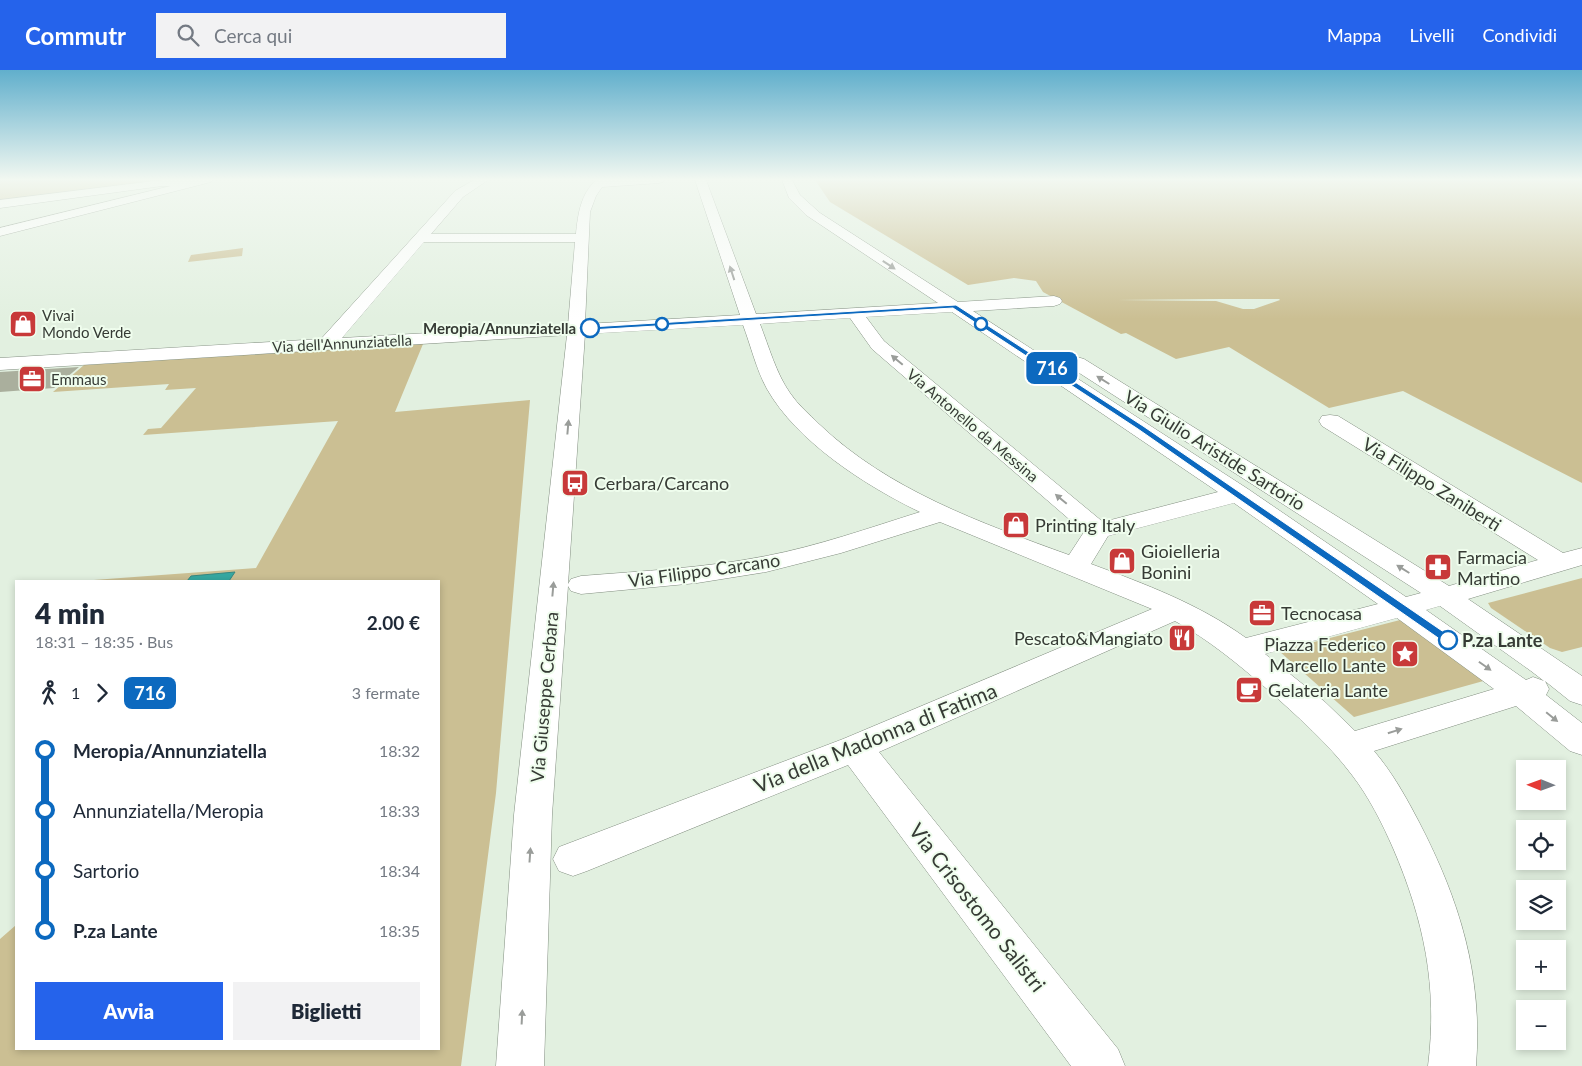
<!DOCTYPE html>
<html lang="it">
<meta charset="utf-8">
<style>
:root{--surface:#fff;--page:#f2f2f3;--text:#1f2937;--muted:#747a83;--accent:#2563eb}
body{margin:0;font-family:Lato,sans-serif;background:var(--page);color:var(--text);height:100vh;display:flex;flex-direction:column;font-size:19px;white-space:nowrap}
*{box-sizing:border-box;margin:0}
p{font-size:16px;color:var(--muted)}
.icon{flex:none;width:28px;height:28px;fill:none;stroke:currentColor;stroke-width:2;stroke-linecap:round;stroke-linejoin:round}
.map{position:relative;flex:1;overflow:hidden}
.details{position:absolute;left:15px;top:510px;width:425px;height:470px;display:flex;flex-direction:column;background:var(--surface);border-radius:0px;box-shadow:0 2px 8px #0003}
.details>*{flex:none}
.badge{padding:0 10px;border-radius:8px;font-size:18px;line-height:32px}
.needle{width:32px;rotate:271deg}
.tools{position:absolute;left:1516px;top:690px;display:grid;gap:10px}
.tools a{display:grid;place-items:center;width:50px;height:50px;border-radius:0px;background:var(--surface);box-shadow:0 2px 8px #0003;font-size:25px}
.map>.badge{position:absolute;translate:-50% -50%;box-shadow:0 0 0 2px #fff}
.legs{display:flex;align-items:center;gap:8px;height:55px;padding:0 20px;font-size:16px}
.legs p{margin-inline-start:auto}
.headline{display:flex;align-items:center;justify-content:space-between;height:85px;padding:0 20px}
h1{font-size:28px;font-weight:800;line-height:38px}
.action{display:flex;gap:10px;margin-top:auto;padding:10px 20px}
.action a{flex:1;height:58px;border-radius:0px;background:var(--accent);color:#fff;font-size:20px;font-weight:800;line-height:58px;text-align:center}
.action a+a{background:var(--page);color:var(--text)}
ul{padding:0 20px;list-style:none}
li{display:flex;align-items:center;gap:18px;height:60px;font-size:19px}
li i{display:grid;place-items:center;width:8px;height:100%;margin:0 6px;background:currentColor}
li i::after{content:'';width:12px;height:12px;margin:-6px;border:4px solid;border-radius:50%;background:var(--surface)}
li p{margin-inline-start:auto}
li:first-child i{background:linear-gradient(#0000 50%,currentColor 0)}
li:last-child i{background:linear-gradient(currentColor 50%,#0000 0)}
header{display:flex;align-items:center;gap:30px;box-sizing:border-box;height:70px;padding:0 25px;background:var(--accent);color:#fff}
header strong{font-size:24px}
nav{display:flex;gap:28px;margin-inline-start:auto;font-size:18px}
.search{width:350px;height:45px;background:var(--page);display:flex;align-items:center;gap:12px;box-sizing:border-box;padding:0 18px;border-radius:0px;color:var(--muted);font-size:19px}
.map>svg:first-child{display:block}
.green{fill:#cbbf93;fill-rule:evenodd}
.water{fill:#36a8a1;stroke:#368781}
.building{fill:#aaaf9d}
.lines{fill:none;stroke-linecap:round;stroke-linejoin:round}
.minor-casing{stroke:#828e80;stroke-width:1}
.major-casing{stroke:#828e80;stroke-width:1}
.minor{fill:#fff;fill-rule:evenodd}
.major{fill:#fff;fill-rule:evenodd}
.oneway{fill:#9a9d9a}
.line-1{fill:#0c69bf;stroke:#fff}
.stop-1-dot{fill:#fff;stroke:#0c69bf;stroke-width:2.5}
.labels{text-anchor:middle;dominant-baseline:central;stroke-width:4;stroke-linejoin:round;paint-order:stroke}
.far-poi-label{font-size:15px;fill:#363b35;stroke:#effded;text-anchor:start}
.far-stop-label{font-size:15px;font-weight:bold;fill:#363b35;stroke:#effded;text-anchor:end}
.far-street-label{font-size:15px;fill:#363b35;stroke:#effded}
.street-label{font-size:18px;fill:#363b35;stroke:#effded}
.poi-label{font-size:18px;fill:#363b35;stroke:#effded;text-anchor:start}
.stop-label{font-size:18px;font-weight:bold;fill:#363b35;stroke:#effded;text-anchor:start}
.near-street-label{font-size:21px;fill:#363b35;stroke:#effded}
</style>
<header>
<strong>Commutr</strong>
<div class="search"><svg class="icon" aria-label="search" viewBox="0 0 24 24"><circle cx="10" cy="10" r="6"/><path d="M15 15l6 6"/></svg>Cerca qui</div>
<nav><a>Mappa</a><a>Livelli</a><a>Condividi</a></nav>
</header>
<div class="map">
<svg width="1582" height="996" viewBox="0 0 1582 996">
<rect width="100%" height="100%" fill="#e2f0e0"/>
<!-- green -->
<g class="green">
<path d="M 0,110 L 174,110 L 0,132 Z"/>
<path d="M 815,110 L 1582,110 L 1582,413 L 1403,321 L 1329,338 L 1229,277 L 1176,289 L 1126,263 L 1121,264 L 1043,222 L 1036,211 L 1014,208 L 968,215 L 830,132 ZM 1219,229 L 1279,229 L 1280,230 L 1254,239 L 1243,239 L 1216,231 L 1118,230 Z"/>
<path d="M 243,178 L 242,186 L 188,192 L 191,185 Z"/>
<path d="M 423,274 L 395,342 L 530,330 L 496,723 L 461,996 L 0,996 L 0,869 L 16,855 L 16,979 L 439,979 L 439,511 L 80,511 L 256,498 L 338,351 L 143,365 L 148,359 L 161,358 L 196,318 L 165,320 L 169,314 L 53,322 L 84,295 Z"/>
<path d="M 1582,508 L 1582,577 L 1562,582 L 1550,578 L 1491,538 L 1488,533 Z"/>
<path d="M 1404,549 L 1487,610 L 1354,647 L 1279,581 Z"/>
</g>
<!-- water -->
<path class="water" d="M 235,502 L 229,511 L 187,511 L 191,506 Z"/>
<!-- building -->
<path class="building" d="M 79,297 L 54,318 L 0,322 L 0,302 Z"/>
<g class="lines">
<!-- minor casing -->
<g class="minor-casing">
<g id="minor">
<path d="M 162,110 L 193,110 L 199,113 L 193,116 L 162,116 L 0,138 L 0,130 Z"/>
<path d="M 474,110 L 488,110 L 463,127 L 431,164 L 576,164 C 578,143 581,124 596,110 L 664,110 L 663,112 L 659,113 L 602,117 L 596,126 L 590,142 L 585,254 L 740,245 L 695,110 L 706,110 L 756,244 L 938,233 L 806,145 L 789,128 L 782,110 L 792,110 L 800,125 L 820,143 L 958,232 L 1054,226 L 1060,228 L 1062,231 L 1060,234 L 1054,236 L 973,241 L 1248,419 L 1406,527 L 1421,523 L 1070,297 L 1067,293 L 1070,289 L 1077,287 L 1084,289 L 1449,516 L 1538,490 L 1322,356 L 1319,351 L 1322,346 L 1330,345 L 1338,346 L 1563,483 L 1582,478 L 1582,495 L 1468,529 L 1582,606 L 1582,635 L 1570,631 L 1545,611 L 1549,619 L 1546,625 L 1582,653 L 1582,685 L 1570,681 L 1516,636 L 1374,681 C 1392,702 1406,727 1419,752 C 1460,831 1483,906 1476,996 L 1428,996 C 1438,917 1424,850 1393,778 C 1382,753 1369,727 1352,705 C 1328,673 1297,646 1267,619 C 1238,594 1209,570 1175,551 L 879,682 L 1118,979 L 1125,996 L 1071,996 L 848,695 L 587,801 L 573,806 L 559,801 L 553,789 L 559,777 L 843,669 L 1152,539 L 940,452 L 841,483 L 766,502 L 697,513 L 581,524 L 571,521 L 568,516 L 552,745 L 544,996 L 496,996 L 514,745 L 567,265 L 0,300 L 0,288 L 321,269 L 455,121 ZM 424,172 L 575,172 L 568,255 L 342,268 ZM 952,242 L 1218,422 L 1103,452 L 884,271 L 866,247 ZM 850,248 L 872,279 L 1084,462 L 1069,485 C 981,453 888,420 819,354 C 809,344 798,335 790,323 C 776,303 769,277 760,254 ZM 743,255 C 751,276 756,299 767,319 C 797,372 866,416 920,442 C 869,458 818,476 766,486 C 705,498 643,501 581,506 L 571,509 L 568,514 L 585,264 ZM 1234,433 L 1378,534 L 1246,568 C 1199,534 1145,514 1091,494 L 1108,466 ZM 1440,536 L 1531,601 L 1544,611 L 1533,607 L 1526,610 L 1426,540 ZM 1397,548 L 1494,619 L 1355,661 L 1325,632 L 1265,584 Z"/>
</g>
</g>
<!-- major casing -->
<g class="major-casing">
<path id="major" d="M 195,110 L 213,110 L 211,112 L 0,166 L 0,158 Z"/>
</g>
<!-- minor -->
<use href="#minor" class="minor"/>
<!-- major -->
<use href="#major" class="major"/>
</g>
<!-- one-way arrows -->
<defs><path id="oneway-solid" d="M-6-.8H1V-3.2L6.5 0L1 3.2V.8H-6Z" transform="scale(1.25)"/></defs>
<g class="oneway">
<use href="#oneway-solid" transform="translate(889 195) rotate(33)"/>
<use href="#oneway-solid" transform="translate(732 203) rotate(-108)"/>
<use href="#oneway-solid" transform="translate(897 290) rotate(-140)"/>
<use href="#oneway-solid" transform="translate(1103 310) rotate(-148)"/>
<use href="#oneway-solid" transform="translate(568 357) rotate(-85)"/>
<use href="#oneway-solid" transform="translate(1061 429) rotate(-140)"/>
<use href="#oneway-solid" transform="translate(1403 499) rotate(-148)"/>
<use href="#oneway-solid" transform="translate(553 519) rotate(-85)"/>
<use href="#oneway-solid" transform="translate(1485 596) rotate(35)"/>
<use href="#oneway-solid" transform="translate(1552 647) rotate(39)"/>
<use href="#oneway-solid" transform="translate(1395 661) rotate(-17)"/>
<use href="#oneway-solid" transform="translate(530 785) rotate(-86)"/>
<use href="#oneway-solid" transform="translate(522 947) rotate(-87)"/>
</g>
<!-- sky -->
<linearGradient id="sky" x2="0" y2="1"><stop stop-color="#61afcc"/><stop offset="0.44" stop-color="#f2f8f1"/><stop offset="1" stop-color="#f2f8f1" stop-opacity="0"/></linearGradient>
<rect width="1582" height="249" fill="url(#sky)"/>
<!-- line-1 -->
<path class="line-1" d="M 956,235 L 1143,356 L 1451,567 L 1453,570 L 1451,572 L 1444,572 L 1138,359 L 953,238 L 590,260 L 586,258 L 590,257 Z"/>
<!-- icons -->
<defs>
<g id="shop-square" transform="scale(1.4375)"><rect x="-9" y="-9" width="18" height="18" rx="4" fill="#c83939" stroke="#effded"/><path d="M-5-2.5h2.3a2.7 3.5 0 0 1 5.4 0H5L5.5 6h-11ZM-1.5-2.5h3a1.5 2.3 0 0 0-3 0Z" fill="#fff"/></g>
<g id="office-square" transform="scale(1.4375)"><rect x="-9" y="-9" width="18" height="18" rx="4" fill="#c83939" stroke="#effded"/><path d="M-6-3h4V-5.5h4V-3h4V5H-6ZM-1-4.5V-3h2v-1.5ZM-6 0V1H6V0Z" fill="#fff"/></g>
<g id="bus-square" transform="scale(1.4375)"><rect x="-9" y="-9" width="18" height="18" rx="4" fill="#c83939" stroke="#effded"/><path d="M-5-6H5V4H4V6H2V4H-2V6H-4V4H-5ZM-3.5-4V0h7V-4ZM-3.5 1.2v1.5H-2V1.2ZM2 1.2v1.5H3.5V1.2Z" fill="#fff"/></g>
<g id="pharmacy-square" transform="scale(1.4375)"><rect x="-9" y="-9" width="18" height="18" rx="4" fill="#c83939" stroke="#effded"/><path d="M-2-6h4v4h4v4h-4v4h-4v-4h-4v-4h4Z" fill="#fff"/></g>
<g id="restaurant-square" transform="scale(1.4375)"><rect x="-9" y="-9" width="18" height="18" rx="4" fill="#c83939" stroke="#effded"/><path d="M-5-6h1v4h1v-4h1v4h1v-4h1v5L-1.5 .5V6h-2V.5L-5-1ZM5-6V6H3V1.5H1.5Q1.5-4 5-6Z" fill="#fff"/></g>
<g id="sight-square" transform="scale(1.4375)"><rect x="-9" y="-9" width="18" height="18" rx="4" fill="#c83939" stroke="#effded"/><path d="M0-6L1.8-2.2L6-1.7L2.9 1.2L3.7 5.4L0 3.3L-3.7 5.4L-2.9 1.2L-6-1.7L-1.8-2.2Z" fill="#fff"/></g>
<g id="cafe-square" transform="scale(1.4375)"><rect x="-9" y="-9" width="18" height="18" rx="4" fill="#c83939" stroke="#effded"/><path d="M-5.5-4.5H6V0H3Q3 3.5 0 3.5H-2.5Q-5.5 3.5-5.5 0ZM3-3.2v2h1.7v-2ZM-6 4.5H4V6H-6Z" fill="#fff"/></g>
</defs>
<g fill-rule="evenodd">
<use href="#shop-square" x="23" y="254"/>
<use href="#office-square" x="32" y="309"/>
<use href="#bus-square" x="575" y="413"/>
<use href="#shop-square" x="1016" y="455"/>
<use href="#shop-square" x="1122" y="491"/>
<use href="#pharmacy-square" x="1438" y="497"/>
<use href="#office-square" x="1262" y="543"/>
<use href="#restaurant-square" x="1182" y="568"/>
<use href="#sight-square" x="1405" y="584"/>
<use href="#cafe-square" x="1249" y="620"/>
</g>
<!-- markers -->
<g class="stop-1-dot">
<circle cx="662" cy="254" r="6"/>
<circle cx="981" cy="254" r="6"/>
<circle cx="590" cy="258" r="9"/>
<circle cx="1448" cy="570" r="9"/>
</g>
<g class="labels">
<!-- far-poi labels -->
<g class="far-poi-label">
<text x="42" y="245">Vivai<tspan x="42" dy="17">Mondo Verde</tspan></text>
<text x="51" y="309">Emmaus</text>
</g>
<!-- far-stop labels -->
<g class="far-stop-label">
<text x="576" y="258">Meropia/Annunziatella</text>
</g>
<!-- far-street labels -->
<g class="far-street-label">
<text transform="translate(342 273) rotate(-3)">Via dell'Annunziatella</text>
<text transform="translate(973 355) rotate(40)">Via Antonello da Messina</text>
</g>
<!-- street labels -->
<g class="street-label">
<text transform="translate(1215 380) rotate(32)">Via Giulio Aristide Sartorio</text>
<text transform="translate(1432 414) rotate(32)">Via Filippo Zaniberti</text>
<text transform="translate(704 500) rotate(-8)">Via Filippo Carcano</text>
<text transform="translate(544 627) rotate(-85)">Via Giuseppe Cerbara</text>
</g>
<!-- poi labels -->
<g class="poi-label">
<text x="594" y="413">Cerbara/Carcano</text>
<text x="1035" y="455">Printing Italy</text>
<text x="1141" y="481">Gioielleria<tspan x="1141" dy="21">Bonini</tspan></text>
<text x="1457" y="487">Farmacia<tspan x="1457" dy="21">Martino</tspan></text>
<text x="1281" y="543">Tecnocasa</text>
<text x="1163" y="568" text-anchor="end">Pescato&amp;Mangiato</text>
<text x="1386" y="574" text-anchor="end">Piazza Federico<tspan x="1386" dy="21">Marcello Lante</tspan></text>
<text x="1268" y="620">Gelateria Lante</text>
</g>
<!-- stop labels -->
<g class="stop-label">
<text x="1462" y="570">P.za Lante</text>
</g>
<!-- near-street labels -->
<g class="near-street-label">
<text transform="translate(875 667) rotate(-22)">Via della Madonna di Fatima</text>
<text transform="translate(978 837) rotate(52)">Via Crisostomo Salistri</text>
</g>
</g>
</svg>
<div class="tools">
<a><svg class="needle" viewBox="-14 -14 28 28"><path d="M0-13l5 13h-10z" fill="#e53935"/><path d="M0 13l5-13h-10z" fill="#747a83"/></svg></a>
<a><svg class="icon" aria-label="locate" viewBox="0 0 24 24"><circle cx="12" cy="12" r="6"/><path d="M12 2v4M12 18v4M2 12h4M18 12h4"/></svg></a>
<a><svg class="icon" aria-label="layers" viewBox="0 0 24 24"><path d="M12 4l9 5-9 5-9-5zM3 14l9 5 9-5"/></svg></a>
<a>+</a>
<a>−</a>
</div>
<b class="badge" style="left:1052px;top:298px;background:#0c69bf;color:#fff">716</b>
<section class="details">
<div class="headline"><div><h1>4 min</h1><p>18:31 – 18:35 · Bus</p></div><b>2.00 €</b></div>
<div class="legs"><svg class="icon" aria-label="walk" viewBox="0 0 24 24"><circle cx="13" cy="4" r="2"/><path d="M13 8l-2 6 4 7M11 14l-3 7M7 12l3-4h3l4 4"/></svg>1<svg class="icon" aria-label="forward" viewBox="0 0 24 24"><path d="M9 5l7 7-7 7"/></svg><b class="badge" style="background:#0c69bf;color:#fff">716</b><p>3 fermate</p></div>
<ul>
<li><i style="color:#0c69bf"></i><b>Meropia/Annunziatella</b><p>18:32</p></li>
<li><i style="color:#0c69bf"></i><span>Annunziatella/Meropia</span><p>18:33</p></li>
<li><i style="color:#0c69bf"></i><span>Sartorio</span><p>18:34</p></li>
<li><i style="color:#0c69bf"></i><b>P.za Lante</b><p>18:35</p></li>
</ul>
<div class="action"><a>Avvia</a><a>Biglietti</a></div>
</section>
</div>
